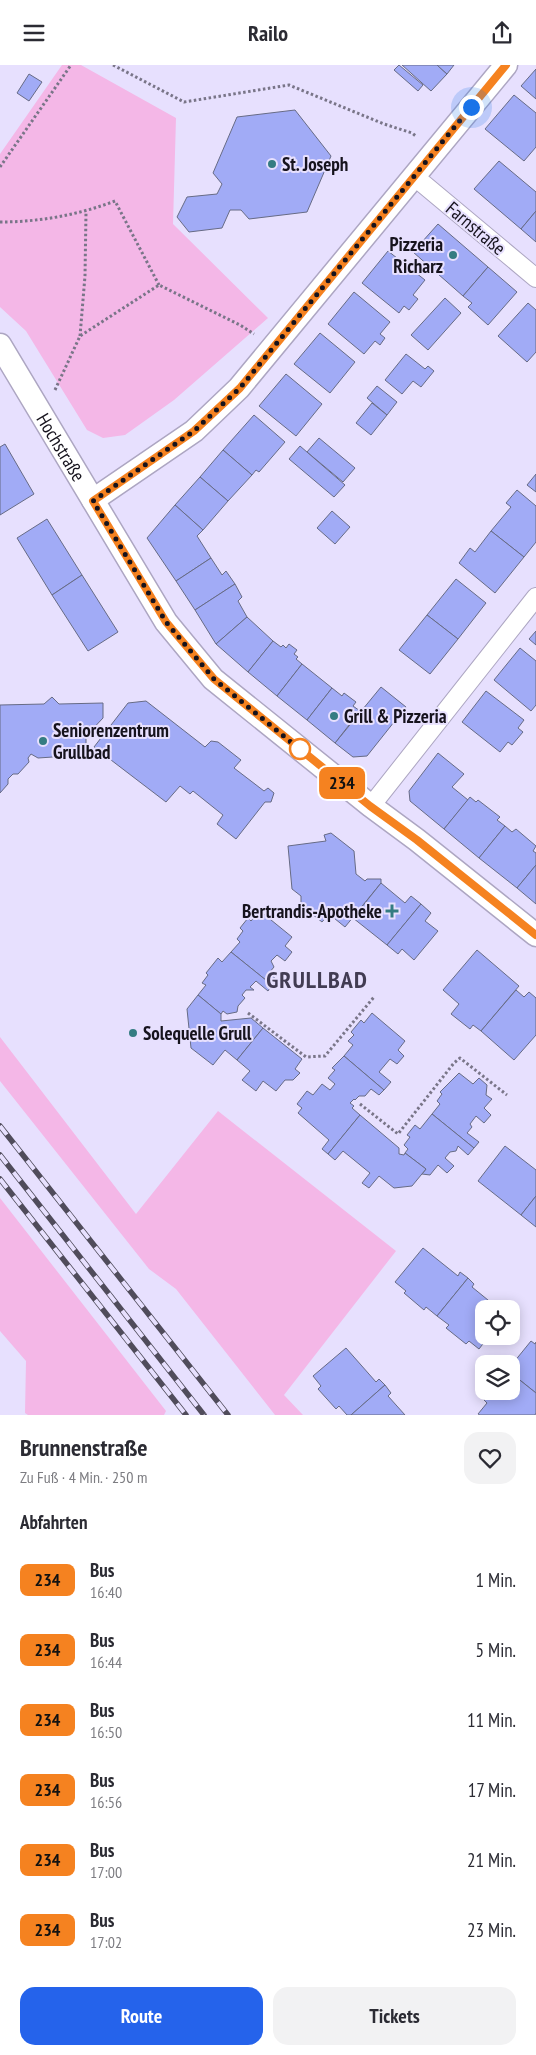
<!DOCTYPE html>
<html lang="de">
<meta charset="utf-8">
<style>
:root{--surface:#fff;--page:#f2f2f3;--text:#2b2b33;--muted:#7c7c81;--accent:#2563eb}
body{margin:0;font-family:"PT Sans Narrow",sans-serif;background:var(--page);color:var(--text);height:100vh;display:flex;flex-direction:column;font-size:19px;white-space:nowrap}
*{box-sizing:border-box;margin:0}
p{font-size:16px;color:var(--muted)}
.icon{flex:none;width:28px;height:28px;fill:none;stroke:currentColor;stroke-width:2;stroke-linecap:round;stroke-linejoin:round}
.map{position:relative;height:1350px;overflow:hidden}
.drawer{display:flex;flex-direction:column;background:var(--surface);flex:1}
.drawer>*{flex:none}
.badge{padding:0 10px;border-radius:8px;font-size:18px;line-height:32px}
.tools{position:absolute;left:475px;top:1235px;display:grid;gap:10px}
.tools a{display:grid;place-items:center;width:45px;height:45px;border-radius:10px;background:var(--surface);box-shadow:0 2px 12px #0003;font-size:25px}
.you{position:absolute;width:25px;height:25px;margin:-12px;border:4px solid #fff;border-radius:50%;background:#1a73e8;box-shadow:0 0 0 8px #1a73e833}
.map>.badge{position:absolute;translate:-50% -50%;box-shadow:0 0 0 2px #fff}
h2{padding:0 20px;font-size:19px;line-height:45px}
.round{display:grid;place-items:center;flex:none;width:52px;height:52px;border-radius:15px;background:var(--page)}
.overview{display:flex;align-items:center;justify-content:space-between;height:85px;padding:0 20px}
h1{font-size:24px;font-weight:800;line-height:38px}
.button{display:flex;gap:10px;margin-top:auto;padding:10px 20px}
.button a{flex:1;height:58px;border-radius:15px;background:var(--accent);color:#fff;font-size:20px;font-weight:800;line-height:58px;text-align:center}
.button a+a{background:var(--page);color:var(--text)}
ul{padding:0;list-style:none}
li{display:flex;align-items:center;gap:15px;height:70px;padding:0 20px}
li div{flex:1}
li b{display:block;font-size:19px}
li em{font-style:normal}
li .badge{min-width:55px;font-weight:700;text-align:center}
header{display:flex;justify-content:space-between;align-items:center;height:65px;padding:0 20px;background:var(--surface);font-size:22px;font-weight:800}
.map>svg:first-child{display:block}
.green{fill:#f4b7e7}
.building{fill:#a1abf6;stroke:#676b85}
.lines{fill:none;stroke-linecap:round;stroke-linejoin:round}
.minor-casing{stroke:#ada6c2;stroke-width:20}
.tertiary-casing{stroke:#ada6c2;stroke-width:25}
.path{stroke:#797588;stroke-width:3;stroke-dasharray:2.5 2.5;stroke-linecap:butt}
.minor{stroke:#fff;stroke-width:18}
.tertiary{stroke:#fff;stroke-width:22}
.rail-casing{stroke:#504c5b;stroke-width:5.5}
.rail{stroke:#e7e0fe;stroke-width:4;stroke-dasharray:11;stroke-linecap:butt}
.line-casing{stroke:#fff;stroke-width:11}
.line{stroke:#f58220;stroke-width:8}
.walk{stroke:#16131d;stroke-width:5;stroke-dasharray:0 9}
.poi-dot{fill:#347c82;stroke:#e7e0fe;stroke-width:2}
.stop-dot{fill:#fff;stroke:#f58220;stroke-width:2.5}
.labels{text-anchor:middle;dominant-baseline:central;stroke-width:4;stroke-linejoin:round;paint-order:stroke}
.poi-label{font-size:19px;font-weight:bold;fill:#16131d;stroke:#e7e0fe;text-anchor:start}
.street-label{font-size:19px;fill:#16131d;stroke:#e7e0fe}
.district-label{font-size:24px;font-weight:bold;letter-spacing:1px;fill:#423c53;stroke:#e7e0fe}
</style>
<header><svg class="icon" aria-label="menu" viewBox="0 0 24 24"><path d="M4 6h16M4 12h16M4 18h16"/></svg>Railo<svg class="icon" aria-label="share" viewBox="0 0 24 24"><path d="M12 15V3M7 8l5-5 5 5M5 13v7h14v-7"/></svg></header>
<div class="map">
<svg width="536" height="1350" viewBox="0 0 536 1350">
<rect width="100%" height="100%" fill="#e7e0fe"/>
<!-- green -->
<g class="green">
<path d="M 62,0 L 81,0 L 176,53 L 173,159 L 268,253 L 174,335 L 125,370 L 103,373 L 87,365 L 26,266 L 0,242 L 0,89 Z"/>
<path d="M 0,972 L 136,1149 L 218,1046 L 396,1186 L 284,1330 L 303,1350 L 275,1350 L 176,1224 L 149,1204 L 0,1016 Z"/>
<path d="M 0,1133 L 166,1346 L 164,1350 L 28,1350 L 25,1348 L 26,1296 L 0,1266 Z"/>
</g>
<!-- building -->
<g class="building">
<path d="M 399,0 L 423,20 L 418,26 L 394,5 Z"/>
<path d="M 402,0 L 437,0 L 447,9 L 431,26 Z"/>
<path d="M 437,0 L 454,0 L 447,9 Z"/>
<path d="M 536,4 L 536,34 L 521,21 Z"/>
<path d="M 29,9 L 42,17 L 29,36 L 17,28 Z"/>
<path d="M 514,30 L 536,48 L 536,82 L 524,96 L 485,64 Z"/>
<path d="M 295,45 L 331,91 L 307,147 L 249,154 L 241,145 L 230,145 L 222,163 L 189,167 L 177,152 L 187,132 L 217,129 L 222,119 L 213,108 L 237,52 Z"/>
<path d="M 499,96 L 536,127 L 536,146 L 521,164 L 474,124 Z"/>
<path d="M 536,146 L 536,177 L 521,164 Z"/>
<path d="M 438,159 L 488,202 L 463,231 L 413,187 Z"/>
<path d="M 388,186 L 425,215 L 413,230 L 418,234 L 409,245 L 404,241 L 399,248 L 362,218 Z"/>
<path d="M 488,202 L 517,227 L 488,260 L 468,242 L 472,238 L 463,231 Z"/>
<path d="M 354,227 L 390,257 L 380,269 L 385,273 L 380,280 L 375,276 L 364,289 L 328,259 Z"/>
<path d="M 445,233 L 461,248 L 428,285 L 411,270 Z"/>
<path d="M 528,238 L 536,245 L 536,287 L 527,297 L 498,271 Z"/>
<path d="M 320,268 L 355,297 L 330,328 L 294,299 Z"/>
<path d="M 406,289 L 425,304 L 428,301 L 434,306 L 421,322 L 413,316 L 402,329 L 385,315 Z"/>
<path d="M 286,309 L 322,339 L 296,371 L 259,341 Z"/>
<path d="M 377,321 L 397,337 L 387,350 L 367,333 Z"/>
<path d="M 372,338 L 387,350 L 371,370 L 356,358 Z"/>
<path d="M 254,350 L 285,377 L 259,407 L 256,405 L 252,410 L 223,385 Z"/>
<path d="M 319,373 L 355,403 L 343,417 L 307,387 Z"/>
<path d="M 5,379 L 34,429 L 0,450 L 0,382 Z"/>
<path d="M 300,381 L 345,420 L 334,432 L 289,394 Z"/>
<path d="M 223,385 L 252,410 L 228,436 L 200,412 Z"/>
<path d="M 536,409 L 536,427 L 527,420 Z"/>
<path d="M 200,412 L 228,436 L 203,465 L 175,440 Z"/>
<path d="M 517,425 L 536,441 L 536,477 L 524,492 L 491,466 L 511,442 L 506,438 Z"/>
<path d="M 175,440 L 203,465 L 197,471 L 211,493 L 176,516 L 147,473 Z"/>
<path d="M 332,446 L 350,462 L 335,479 L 317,463 Z"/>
<path d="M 47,454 L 82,510 L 52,530 L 17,473 Z"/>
<path d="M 491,466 L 524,492 L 495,528 L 459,498 L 470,483 L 475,487 Z"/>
<path d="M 211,493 L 222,510 L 226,506 L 235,519 L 195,545 L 176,516 Z"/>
<path d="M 82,510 L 118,567 L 88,586 L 52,530 Z"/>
<path d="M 456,514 L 486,538 L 458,574 L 427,550 Z"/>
<path d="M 235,519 L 242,532 L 238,536 L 247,552 L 216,579 L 195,545 Z"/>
<path d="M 427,550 L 458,574 L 430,609 L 399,585 Z"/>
<path d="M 247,552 L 273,576 L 248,607 L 216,579 Z"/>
<path d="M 536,566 L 536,580 L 529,574 Z"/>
<path d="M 273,576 L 281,582 L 283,580 L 286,583 L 289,579 L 297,585 L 294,589 L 298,592 L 296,594 L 302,599 L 277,631 L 248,607 Z"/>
<path d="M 520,583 L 536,596 L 536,640 L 531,646 L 494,615 Z"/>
<path d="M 302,599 L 332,623 L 307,655 L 277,631 Z"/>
<path d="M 381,622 L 406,642 L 367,691 L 353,692 L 335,678 Z"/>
<path d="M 332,623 L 342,631 L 344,628 L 356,637 L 353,641 L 360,646 L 335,678 L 307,655 Z"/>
<path d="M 486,626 L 524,655 L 518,663 L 523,667 L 512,680 L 508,677 L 500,687 L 462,657 Z"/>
<path d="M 52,632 L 59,639 L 103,638 L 103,653 L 86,671 L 86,680 L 77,680 L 69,688 L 57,689 L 53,692 L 38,693 L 31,689 L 28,693 L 29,697 L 18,709 L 13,709 L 8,714 L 8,719 L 0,728 L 0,640 L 44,639 Z"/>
<path d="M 146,636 L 205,682 L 211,676 L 218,677 L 241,695 L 234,703 L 264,726 L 268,723 L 274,728 L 271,737 L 265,737 L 236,774 L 217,759 L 223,750 L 193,726 L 190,729 L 180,721 L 166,737 L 94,682 L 128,638 Z"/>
<path d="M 438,688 L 464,709 L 452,722 L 468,735 L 444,764 L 410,736 L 409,726 Z"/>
<path d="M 470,732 L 476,737 L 478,735 L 500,752 L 497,755 L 505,761 L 479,793 L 444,764 Z"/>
<path d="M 505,761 L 512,767 L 516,764 L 536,781 L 533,786 L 536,788 L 536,800 L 517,823 L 479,793 Z"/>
<path d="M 331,768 L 354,786 L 356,809 L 365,816 L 367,814 L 381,814 L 381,818 L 345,862 L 329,849 L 322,857 L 301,840 L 301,831 L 292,824 L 288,781 L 326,776 L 324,770 Z"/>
<path d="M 536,800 L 536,839 L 517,823 Z"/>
<path d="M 381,818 L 405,838 L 411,831 L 421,839 L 387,880 L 353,853 Z"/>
<path d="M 421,839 L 431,848 L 425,856 L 438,866 L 414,895 L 402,884 L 398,889 L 387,880 Z"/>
<path d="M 260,846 L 292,872 L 285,881 L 292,887 L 285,896 L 277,890 L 271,896 L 274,902 L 269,908 L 277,915 L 272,920 L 231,887 L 240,877 L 237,874 L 243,866 L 240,863 L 248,853 L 251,856 Z"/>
<path d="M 477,885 L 519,921 L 481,966 L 473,960 L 470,964 L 451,949 L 459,939 L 443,925 Z"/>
<path d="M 231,887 L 272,920 L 268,926 L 256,916 L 250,922 L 254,925 L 246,925 L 242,930 L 245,933 L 238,941 L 237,947 L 227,949 L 223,946 L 221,949 L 198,930 L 206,920 L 202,918 L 208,910 L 206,908 L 218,893 L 222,897 Z"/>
<path d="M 516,925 L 524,932 L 529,927 L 536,933 L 536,970 L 514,995 L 481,966 Z"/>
<path d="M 198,930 L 221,949 L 221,956 L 251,953 L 263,963 L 237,995 L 225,985 L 213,1000 L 191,983 L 187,944 Z"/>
<path d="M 372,948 L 405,976 L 398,985 L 404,991 L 397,999 L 390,994 L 379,1007 L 391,1017 L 384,1025 L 344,991 L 353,980 L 348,976 L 354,970 L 351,967 L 361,955 L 364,958 Z"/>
<path d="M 263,963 L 302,994 L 295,1004 L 300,1008 L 293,1015 L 285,1015 L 276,1026 L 263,1016 L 256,1026 L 242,1015 L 250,1006 L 237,995 Z"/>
<path d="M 344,991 L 384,1025 L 379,1030 L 371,1024 L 365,1031 L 359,1031 L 355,1035 L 354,1034 L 350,1038 L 354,1041 L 352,1043 L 360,1050 L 328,1089 L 322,1084 L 329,1075 L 298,1048 L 302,1043 L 297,1039 L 307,1026 L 313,1030 L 322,1019 L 330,1025 L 335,1019 L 328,1013 L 335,1005 L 332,1003 Z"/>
<path d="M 459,1008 L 473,1019 L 479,1013 L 487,1020 L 486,1030 L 492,1034 L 484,1043 L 491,1050 L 484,1058 L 476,1051 L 470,1059 L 472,1062 L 467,1068 L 479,1077 L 474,1083 L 432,1049 L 440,1039 L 437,1036 L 442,1029 L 440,1027 Z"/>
<path d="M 432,1049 L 474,1083 L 468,1090 L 458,1081 L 456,1086 L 450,1087 L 445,1093 L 454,1101 L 447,1108 L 438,1100 L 430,1110 L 422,1109 L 426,1104 L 405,1088 L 408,1084 L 404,1080 L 410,1072 L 407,1070 L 415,1060 L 420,1064 Z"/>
<path d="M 360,1050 L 399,1083 L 399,1089 L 404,1090 L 405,1088 L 426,1104 L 412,1121 L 394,1123 L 379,1111 L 369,1123 L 362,1118 L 370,1108 L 343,1086 L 335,1095 L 328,1089 Z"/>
<path d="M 505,1081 L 536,1105 L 536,1131 L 521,1150 L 478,1116 Z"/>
<path d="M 536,1131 L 536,1162 L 521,1150 Z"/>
<path d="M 423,1183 L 458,1211 L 460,1207 L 468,1213 L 437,1251 L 426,1242 L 424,1245 L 404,1228 L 406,1226 L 395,1217 Z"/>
<path d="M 468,1213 L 474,1219 L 472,1222 L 499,1244 L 484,1244 L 484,1271 L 489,1271 L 479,1284 L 469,1276 L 466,1279 L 446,1263 L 449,1260 L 437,1251 Z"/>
<path d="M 531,1276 L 535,1279 L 536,1277 L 536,1328 L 511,1308 L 518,1299 L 514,1297 Z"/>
<path d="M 346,1283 L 376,1317 L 379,1314 L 385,1320 L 351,1350 L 347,1350 L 339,1341 L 336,1344 L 318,1324 L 321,1321 L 313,1311 Z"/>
<path d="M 511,1308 L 536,1328 L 536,1348 L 535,1350 L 480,1350 L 478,1349 L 487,1338 L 484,1335 L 491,1326 L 511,1326 Z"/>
<path d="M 385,1320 L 391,1328 L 388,1331 L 405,1350 L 351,1350 Z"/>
</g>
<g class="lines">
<!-- minor casing -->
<g class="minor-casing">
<g id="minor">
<path d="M 415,112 L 536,213"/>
<path d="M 371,741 L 536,532"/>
</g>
</g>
<!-- tertiary casing -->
<g class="tertiary-casing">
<g id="tertiary">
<path id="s1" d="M 0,280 L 166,557 L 213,614 L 371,741 L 417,775 L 536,870"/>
<path d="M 93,435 L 194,366 L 239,323 L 506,0"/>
</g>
</g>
<!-- path -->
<g class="path">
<path d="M 113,0 L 184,37 L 289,20 L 384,59 L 412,68 L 417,72"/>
<path d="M 0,102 L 71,0"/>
<path d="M 0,157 C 39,157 78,150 115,136 L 159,220"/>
<path d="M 80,271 L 85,211 L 86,147"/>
<path d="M 55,325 L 80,271 L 159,220 L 240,260 L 254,269"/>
<path d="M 248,948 L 306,992 L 325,991 L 374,932"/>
<path d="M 360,1039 L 398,1069 L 454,998 L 460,993 L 507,1030"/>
</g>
<!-- minor -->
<use href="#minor" class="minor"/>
<!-- tertiary -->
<use href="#tertiary" class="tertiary"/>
<!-- rail casing -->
<g class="rail-casing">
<g id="rail">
<path d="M 0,1061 L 228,1350"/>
<path d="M 0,1090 L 204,1350"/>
<path d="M 0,1114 L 186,1350"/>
</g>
</g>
<!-- rail -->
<use href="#rail" class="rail"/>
</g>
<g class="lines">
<!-- line casing -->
<g class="line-casing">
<path id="line" d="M 506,0 L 240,323 L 194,366 L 93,436 L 166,557 L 214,614 L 370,741 L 417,775 L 536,870"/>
</g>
<!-- line -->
<use href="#line" class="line"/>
<!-- walk -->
<path class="walk" d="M 300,684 L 302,686 L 214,614 L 193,589 L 166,557 L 93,436 L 194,366 L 240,323 L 471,42"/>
</g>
<!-- markers -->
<g class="poi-dot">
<circle cx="272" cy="99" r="5"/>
<circle cx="453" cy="190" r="5"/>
<circle cx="334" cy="651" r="5"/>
<circle cx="43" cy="676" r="5"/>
<path d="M389.5 838.5h5v5h5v5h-5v5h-5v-5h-5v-5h5z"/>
<circle cx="133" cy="968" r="5"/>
</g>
<circle class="stop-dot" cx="300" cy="684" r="10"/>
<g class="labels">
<!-- poi labels -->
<g class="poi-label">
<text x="282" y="99">St. Joseph</text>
<text x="443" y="179" text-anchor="end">Pizzeria<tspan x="443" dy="22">Richarz</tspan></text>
<text x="344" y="651">Grill &amp; Pizzeria</text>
<text x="53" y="665">Seniorenzentrum<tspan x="53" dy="22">Grullbad</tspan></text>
<text x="382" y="846" text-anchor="end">Bertrandis-Apotheke</text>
<text x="143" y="968">Solequelle Grull</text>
</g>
<!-- street labels -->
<g class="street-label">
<text transform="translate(476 163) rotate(40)">Farnstraße</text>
<text stroke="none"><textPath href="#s1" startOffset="119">Hochstraße</textPath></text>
</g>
<!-- district labels -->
<g class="district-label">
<text x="317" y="914">GRULLBAD</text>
</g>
</g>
</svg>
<div class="tools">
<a><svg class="icon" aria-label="locate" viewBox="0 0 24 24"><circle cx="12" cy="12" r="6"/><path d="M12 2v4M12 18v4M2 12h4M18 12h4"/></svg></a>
<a><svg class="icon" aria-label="layers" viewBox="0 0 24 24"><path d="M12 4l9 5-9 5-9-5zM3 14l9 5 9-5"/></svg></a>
</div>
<div class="you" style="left:471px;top:42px"></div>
<b class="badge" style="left:342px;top:718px;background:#f58220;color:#111">234</b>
</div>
<section class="drawer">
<div class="overview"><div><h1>Brunnenstraße</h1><p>Zu Fuß · 4 Min. · 250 m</p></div><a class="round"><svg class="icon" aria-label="heart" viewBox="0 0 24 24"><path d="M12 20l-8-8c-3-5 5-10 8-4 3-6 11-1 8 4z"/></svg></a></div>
<h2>Abfahrten</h2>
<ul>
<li><span class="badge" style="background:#f58220;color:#111">234</span><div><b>Bus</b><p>16:40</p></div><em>1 Min.</em></li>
<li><span class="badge" style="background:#f58220;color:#111">234</span><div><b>Bus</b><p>16:44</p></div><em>5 Min.</em></li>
<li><span class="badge" style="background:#f58220;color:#111">234</span><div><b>Bus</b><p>16:50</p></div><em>11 Min.</em></li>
<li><span class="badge" style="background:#f58220;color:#111">234</span><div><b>Bus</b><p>16:56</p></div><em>17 Min.</em></li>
<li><span class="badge" style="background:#f58220;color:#111">234</span><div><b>Bus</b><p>17:00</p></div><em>21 Min.</em></li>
<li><span class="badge" style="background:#f58220;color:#111">234</span><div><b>Bus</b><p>17:02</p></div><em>23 Min.</em></li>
</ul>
<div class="button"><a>Route</a><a>Tickets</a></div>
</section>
